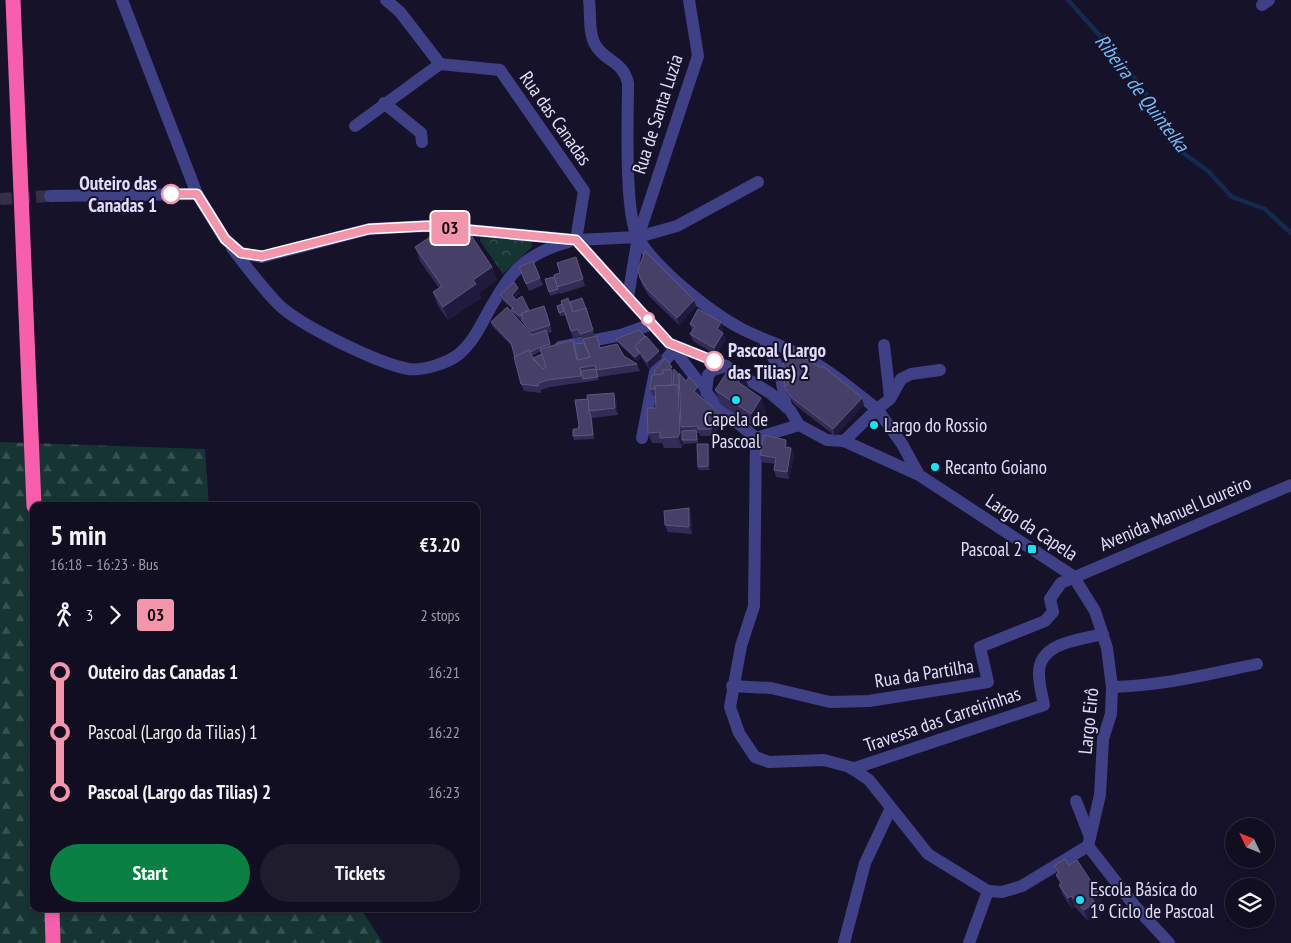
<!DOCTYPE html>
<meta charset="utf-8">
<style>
:root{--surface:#100e20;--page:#1e1c2d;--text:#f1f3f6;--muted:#9c9ca5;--line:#302e3e;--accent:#0b8043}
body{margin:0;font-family:"PT Sans Narrow",sans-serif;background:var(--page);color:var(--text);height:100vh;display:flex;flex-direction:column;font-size:19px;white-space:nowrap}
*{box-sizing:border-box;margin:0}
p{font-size:16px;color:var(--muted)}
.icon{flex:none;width:28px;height:28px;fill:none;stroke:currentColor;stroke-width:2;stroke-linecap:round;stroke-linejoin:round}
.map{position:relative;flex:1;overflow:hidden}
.sheet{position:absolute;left:30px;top:502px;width:450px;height:410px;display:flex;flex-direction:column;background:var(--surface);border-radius:10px;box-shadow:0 2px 8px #0003,0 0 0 1px var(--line)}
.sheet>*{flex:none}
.badge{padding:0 10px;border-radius:4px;font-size:18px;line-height:32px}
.needle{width:32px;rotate:313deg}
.buttons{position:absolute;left:1225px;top:818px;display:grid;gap:10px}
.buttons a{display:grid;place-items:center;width:50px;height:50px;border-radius:50%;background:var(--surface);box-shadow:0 2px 8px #0003,0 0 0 1px var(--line);font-size:25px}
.map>.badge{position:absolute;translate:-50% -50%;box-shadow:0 0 0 2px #fff}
.legs{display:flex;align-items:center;gap:8px;height:55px;padding:0 20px;font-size:16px}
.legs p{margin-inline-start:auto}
.headline{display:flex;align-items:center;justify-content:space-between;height:85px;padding:0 20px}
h1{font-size:28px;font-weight:800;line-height:38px}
.primary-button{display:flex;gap:10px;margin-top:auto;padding:10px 20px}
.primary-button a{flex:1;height:58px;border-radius:30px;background:var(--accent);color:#fff;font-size:20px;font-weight:800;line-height:58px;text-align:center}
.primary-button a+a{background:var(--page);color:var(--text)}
ul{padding:0 20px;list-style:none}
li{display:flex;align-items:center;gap:18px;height:60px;font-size:19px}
li i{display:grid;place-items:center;width:8px;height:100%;margin:0 6px;background:currentColor}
li i::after{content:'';width:12px;height:12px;margin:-6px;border:4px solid;border-radius:50%;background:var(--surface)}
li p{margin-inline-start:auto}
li:first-child i{background:linear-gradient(#0000 50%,currentColor 0)}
li:last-child i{background:linear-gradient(currentColor 50%,#0000 0)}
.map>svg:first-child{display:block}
.forest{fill:url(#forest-firs)}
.park{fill:url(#park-crowns)}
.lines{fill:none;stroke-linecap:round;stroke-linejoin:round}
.stream{stroke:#122b4f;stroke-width:4.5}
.minor-tunnel{stroke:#34304a;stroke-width:12;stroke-dasharray:12 6;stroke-linecap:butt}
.minor{stroke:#404087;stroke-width:12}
.highway{stroke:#f75fad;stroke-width:15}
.wall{fill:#342c57;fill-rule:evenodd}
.shaded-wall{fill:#201a3d}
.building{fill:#463f68;stroke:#5e5880}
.line-1-casing{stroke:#fff;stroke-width:11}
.line-1{stroke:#f496ab;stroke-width:8}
.stop-1-dot{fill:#fff;stroke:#f496ab;stroke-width:2.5}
.poi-dot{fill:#14e5f3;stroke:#16122a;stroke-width:2}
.labels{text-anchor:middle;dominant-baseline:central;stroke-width:4;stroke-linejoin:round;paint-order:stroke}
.street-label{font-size:19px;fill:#e0ddfd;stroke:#16122a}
.stop-label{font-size:19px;font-weight:bold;fill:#e0ddfd;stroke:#16122a;text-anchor:end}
.poi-label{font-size:19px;fill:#e0ddfd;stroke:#16122a;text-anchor:start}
.water-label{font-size:20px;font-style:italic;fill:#71bef8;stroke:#16122a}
</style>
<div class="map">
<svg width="1291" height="943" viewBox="0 0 1291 943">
<defs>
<pattern id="forest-firs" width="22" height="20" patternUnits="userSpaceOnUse" patternTransform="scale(1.25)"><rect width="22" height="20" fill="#163432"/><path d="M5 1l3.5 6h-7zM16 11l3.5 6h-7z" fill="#385151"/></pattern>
<pattern id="park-crowns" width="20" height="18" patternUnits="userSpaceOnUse" patternTransform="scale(1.25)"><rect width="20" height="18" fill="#163432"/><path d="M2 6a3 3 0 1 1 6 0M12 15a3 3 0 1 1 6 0" fill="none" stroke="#385151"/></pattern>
</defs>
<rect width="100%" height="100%" fill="#16122a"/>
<!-- forest -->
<path class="forest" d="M 0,442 L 205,449 L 209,506 L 34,506 L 34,909 L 361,909 L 383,943 L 0,943 Z"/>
<!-- park -->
<path class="park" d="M 480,238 L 526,240 L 532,242 L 532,247 L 503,274 L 480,241 Z"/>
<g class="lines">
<!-- stream -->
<path class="stream" d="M 1068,0 L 1119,57 L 1148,97 L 1182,152 L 1208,171 L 1232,197 L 1265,209 L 1291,233"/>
<!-- minor-tunnel -->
<path class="minor-tunnel" d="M 0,199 L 50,196"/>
<!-- minor -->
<g class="minor">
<path d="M 122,0 L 197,194 L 225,239 L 241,253 L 262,257 L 369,229 L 427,226 L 576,240"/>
<path d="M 386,0 L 400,12 L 440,64 L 500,70 L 584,191 L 576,240"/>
<path d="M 589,0 C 591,14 588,34 596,46 C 606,62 623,61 628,83 C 628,116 624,213 638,238 C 656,269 712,314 744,330 C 764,340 786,347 806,358 C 832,372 854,391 877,409 L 890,399 L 901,379 L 911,374 L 940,370"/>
<path d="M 1262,5 L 1269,0"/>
<path d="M 384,103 L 421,133 L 422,142"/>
<path d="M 355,126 L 440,64"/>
<path d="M 50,196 L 197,194"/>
<path d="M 638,237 L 698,56 L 689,0"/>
<path d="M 638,237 L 677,226 L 758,182"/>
<path d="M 232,248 C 247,267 261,287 278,304 C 299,325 379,364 409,369 C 423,371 448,363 459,354 C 472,343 479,329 487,314 C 510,273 522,255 568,242"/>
<path d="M 628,297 L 638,237 L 576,240 L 669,343 L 726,366 L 770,393 L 790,410 L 799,425 L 756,438 L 716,405 L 669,343"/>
<path d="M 764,339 L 780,371 L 786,407"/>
<path d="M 884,345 L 890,397"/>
<path d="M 560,347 L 621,335 L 652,324"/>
<path d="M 706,392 L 708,375 L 713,370 L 726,366"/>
<path d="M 799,425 L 827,440 L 844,441"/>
<path d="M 642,438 L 655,372 L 674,350"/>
<path d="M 756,438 L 754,606 L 741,646 L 730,707 L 739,733 L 755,757 L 769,762 L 824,760 L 850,767 L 869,780 L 928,854 L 988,891 L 1002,892 L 1022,886 L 1088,846"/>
<path d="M 919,475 L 902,444 L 877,409 L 844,441 L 919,475 L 1073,576 L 1095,611 L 1107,648 L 1112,687 L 1111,714 L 1103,739 L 1100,795 L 1088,846"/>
<path d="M 732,686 L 771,688 L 830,702 L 869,701 L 988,682 L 980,647 L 1045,621 L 1053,612 L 1050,599 L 1061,583 L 1291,485"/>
<path d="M 1112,687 C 1162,686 1209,674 1257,664"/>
<path d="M 852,769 L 1044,705 C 1042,695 1039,684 1039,674 C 1038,642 1080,640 1103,634"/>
<path d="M 1076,801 L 1090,837"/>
<path d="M 1088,846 L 1134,905 L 1169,943"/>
<path d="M 844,943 L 865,863 L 891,808"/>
<path d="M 969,943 L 988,891"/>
</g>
<!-- highway -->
<g class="highway">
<path d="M 13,0 L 34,506"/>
<path d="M 52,909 L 53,943"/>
</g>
</g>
<!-- wall -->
<g class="wall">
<path d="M 444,236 L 492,267 L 497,280 L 479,293 L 481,298 L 448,320 L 438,306 L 433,292 L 439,288 L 420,261 L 415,247 L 438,244 L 445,239 Z"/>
<path d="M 576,257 L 585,286 L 560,294 L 558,290 L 559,293 L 550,296 L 545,279 L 554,277 L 560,273 Z"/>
<path d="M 533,261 L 543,285 L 529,291 L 519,267 Z"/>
<path d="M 640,278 L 694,300 L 696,307 L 679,325 L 649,296 L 642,285 Z"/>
<path d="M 520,292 L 514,298 L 516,300 L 530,311 L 547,313 L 552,332 L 548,333 L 551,346 L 584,343 L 581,336 L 573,338 L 565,315 L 560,316 L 557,306 L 582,298 L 595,336 L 597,336 L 600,348 L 624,356 L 637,364 L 640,371 L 598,377 L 599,380 L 550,387 L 541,390 L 541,393 L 524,391 L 521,384 L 512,346 L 492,326 L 491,322 L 524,326 L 522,319 L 521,320 L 513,313 L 511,310 L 512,309 L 501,299 L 500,295 ZM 541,351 L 542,354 L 533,358 L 532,356 Z"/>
<path d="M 690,324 L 723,329 L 722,332 L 723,333 L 726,340 L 716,355 L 693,341 L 690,334 L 692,331 Z"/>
<path d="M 616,339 L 662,358 L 649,369 L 641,357 L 637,361 L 618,343 Z"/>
<path d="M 782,366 L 864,405 L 835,436 L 794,404 L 787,393 L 784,386 L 784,369 Z"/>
<path d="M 673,371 L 674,374 L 679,375 L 686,381 L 698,387 L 701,394 L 700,396 L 719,413 L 722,420 L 714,436 L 700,436 L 699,433 L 697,433 L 698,443 L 684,444 L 682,448 L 664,448 L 662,443 L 652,443 L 648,433 L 656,408 L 655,396 L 653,396 L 650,389 L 654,375 Z"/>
<path d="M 749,388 L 748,389 L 761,398 L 766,412 L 756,428 L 720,404 L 715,390 Z"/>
<path d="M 614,393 L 616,400 L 618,415 L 592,418 L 594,439 L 574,440 L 573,436 L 578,429 L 588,399 Z"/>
<path d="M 708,444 L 709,448 L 710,470 L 699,470 L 698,467 Z"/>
<path d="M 789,447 L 789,448 L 791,448 L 794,455 L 789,479 L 776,477 L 774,470 L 775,464 L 762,462 L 760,455 Z"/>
<path d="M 691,515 L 692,534 L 668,532 L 665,525 Z"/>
<path d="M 1069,865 L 1098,892 L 1102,902 L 1097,906 L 1099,913 L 1088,921 L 1075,907 L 1072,909 L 1063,895 L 1059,885 L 1060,884 L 1056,875 L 1057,874 L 1054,866 Z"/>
</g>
<!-- shaded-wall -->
<g class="shaded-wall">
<path d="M 492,267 L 497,280 L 479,293 L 481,298 L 448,320 L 443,307 L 473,280 Z"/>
<path d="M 518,288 L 520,292 L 513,298 L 512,295 Z"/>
<path d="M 694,300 L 696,307 L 679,325 L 677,318 Z"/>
<path d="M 721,322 L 723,329 L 719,336 L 717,329 Z"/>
<path d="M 723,333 L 726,340 L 716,355 L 714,348 Z"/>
<path d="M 659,351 L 662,358 L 649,369 L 647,362 Z"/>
<path d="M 640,353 L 641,357 L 637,361 L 635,357 Z"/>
<path d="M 672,367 L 674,370 L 673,371 L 675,377 L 674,392 L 672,388 L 665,373 Z"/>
<path d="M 744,374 L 749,388 L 743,396 L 738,382 Z"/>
<path d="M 678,385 L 680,391 L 681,427 L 683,434 L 682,440 L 684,444 L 682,448 L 678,437 Z"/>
<path d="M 698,387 L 701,394 L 697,398 L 694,391 Z"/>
<path d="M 614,393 L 616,400 L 618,415 L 615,408 Z"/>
<path d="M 761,398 L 766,412 L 756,428 L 751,414 Z"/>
<path d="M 862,398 L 864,405 L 835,436 L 833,429 Z"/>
<path d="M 719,413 L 722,420 L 714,436 L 711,429 Z"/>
<path d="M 591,418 L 592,418 L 594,439 L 593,435 Z"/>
<path d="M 786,440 L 789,447 L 788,454 L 785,447 Z"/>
<path d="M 708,444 L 709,448 L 710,470 L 708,466 Z"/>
<path d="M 791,448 L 794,455 L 789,479 L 787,472 Z"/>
<path d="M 689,508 L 691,515 L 692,534 L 689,527 Z"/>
<path d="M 1098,892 L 1102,902 L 1097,906 L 1099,913 L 1088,921 L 1084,910 L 1091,897 Z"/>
<path d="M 1071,896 L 1075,907 L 1072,909 L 1068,898 Z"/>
</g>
<!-- building -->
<g class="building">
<path d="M 463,223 L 492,267 L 473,280 L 476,284 L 443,307 L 433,292 L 442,286 L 415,247 L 433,235 L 438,244 L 445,239 L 444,236 Z"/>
<path d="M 645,251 L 694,300 L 677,318 L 647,289 L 640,278 L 638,270 Z"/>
<path d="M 576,257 L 583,279 L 557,287 L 554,275 L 560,273 L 557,263 Z"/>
<path d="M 533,261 L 540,278 L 526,284 L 519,267 Z"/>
<path d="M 554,277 L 558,289 L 549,292 L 545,279 Z"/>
<path d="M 514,282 L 518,288 L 512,295 L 516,300 L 522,296 L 529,310 L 522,313 L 522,315 L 520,316 L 511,310 L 513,308 L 500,295 Z"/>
<path d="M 568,298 L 573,312 L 586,308 L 593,330 L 580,334 L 578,329 L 571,331 L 561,301 Z"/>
<path d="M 582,298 L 587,312 L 586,308 L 573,312 L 570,302 Z"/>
<path d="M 562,304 L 564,311 L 559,313 L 557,306 Z"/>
<path d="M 544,306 L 550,325 L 531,331 L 522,321 L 522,313 Z"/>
<path d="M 507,307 L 532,335 L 546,330 L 550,344 L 538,348 L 530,352 L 529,350 L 515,357 L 511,343 L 491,322 Z"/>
<path d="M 698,309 L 721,322 L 717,329 L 723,333 L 714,348 L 690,334 L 695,327 L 690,324 Z"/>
<path d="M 639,330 L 645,336 L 635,346 L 636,349 L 640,353 L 635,357 L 616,339 Z"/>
<path d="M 597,336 L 600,348 L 617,344 L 624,356 L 637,364 L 596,370 L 595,365 L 580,368 L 581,376 L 548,380 L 538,383 L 538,386 L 521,384 L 514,357 L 529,350 L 534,360 L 543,369 L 546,367 L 540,349 L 573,340 L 577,360 L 590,357 L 583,339 Z"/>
<path d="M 646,336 L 659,351 L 647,362 L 635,346 Z"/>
<path d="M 584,343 L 590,357 L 578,360 L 574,344 Z"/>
<path d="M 791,351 L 822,368 L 823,366 L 862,398 L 833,429 L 791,397 L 784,386 L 799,374 L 782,366 Z"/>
<path d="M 542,354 L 546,367 L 543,369 L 533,358 Z"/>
<path d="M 665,358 L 672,367 L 669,370 L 663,370 L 663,374 L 654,375 L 655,370 Z"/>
<path d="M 731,366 L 744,374 L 738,382 L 761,398 L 751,414 L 715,390 Z"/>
<path d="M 782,368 L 797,376 L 785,386 Z"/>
<path d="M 596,369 L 596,370 L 598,377 L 583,379 L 581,371 Z"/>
<path d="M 674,369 L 679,375 L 679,389 L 678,385 L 673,385 Z"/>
<path d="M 663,370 L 672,370 L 672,385 L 655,386 L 655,389 L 650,389 L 652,375 L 663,374 Z"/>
<path d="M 679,373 L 686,381 L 689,377 L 698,387 L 694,391 L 719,413 L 711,429 L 698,429 L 698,426 L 681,427 Z"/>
<path d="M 678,385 L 680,433 L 678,437 L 660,438 L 660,432 L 648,433 L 647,408 L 656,408 L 655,386 Z"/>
<path d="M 614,393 L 615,408 L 589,411 L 587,395 Z"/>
<path d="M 588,399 L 589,411 L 591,417 L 593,435 L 573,436 L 573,429 L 578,429 L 579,425 L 575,400 Z"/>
<path d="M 696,430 L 697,440 L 682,440 L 682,431 Z"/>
<path d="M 764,435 L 786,440 L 785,447 L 791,448 L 787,472 L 774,470 L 776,458 L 760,455 Z"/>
<path d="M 697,444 L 708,444 L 708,466 L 698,467 Z"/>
<path d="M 689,508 L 689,527 L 665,525 L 664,511 Z"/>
<path d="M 1065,859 L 1069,865 L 1077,860 L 1098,892 L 1091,897 L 1095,903 L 1084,910 L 1071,896 L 1068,898 L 1059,885 L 1062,883 L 1056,875 L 1059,873 L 1054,866 Z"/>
</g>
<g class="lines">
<!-- line-1 casing -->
<g class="line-1-casing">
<path id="line-1" d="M 171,194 L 197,194 L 225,239 L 241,253 L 262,256 L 369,229 L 427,226 L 576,240 L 669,343 L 714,361"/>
</g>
<!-- line-1 -->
<use href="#line-1" class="line-1"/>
</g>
<!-- markers -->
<g class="stop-1-dot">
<circle cx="171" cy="194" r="9"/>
<circle cx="648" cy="319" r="6"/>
<circle cx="714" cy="361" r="9"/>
</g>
<g class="poi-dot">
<circle cx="736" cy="400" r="5"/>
<circle cx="874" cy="425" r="5"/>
<circle cx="935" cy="467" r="5"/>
<rect x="1027" y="544" width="10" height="10" rx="2.5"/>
<circle cx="1080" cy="900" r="5"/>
</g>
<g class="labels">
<!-- street labels -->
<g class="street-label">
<text transform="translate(657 114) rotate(-72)">Rua de Santa Luzia</text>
<text transform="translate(556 118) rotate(55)">Rua das Canadas</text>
<text transform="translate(1175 513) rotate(-23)">Avenida Manuel Loureiro</text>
<text transform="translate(1032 527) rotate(33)">Largo da Capela</text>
<text transform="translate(924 673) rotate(-9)">Rua da Partilha</text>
<text transform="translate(942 719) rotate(-19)">Travessa das Carreirinhas</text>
<text transform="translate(1088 721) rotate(-84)">Largo Eirô</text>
</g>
<!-- stop labels -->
<g class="stop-label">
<text x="157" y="183">Outeiro das<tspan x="157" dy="22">Canadas 1</tspan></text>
<text x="728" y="350" text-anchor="start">Pascoal (Largo<tspan x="728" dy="22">das Tilias) 2</tspan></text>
</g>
<!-- poi labels -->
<g class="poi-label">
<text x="736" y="419" text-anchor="middle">Capela de<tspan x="736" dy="22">Pascoal</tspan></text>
<text x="884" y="425">Largo do Rossio</text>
<text x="945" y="467">Recanto Goiano</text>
<text x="1022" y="549" text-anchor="end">Pascoal 2</text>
<text x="1090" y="889">Escola Básica do<tspan x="1090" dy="22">1º Ciclo de Pascoal</tspan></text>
</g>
<!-- water labels -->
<g class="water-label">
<text transform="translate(1142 93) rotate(53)">Ribeira de Quintelka</text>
</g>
</g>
</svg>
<div class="buttons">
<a><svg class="needle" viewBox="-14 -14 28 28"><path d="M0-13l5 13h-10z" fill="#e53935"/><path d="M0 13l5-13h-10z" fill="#9c9ca5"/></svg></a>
<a><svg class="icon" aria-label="layers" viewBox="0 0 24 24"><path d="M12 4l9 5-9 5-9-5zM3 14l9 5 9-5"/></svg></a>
</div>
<b class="badge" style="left:450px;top:228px;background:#f496ab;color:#111">03</b>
<section class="sheet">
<div class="headline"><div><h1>5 min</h1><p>16:18 – 16:23 · Bus</p></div><b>€3.20</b></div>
<div class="legs"><svg class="icon" aria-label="walk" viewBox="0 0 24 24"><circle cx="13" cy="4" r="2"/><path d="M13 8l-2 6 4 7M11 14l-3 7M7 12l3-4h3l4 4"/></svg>3<svg class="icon" aria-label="forward" viewBox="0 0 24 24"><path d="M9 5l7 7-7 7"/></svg><b class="badge" style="background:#f496ab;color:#111">03</b><p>2 stops</p></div>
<ul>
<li><i style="color:#f496ab"></i><b>Outeiro das Canadas 1</b><p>16:21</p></li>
<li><i style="color:#f496ab"></i><span>Pascoal (Largo da Tilias) 1</span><p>16:22</p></li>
<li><i style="color:#f496ab"></i><b>Pascoal (Largo das Tilias) 2</b><p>16:23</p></li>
</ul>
<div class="primary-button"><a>Start</a><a>Tickets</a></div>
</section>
</div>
